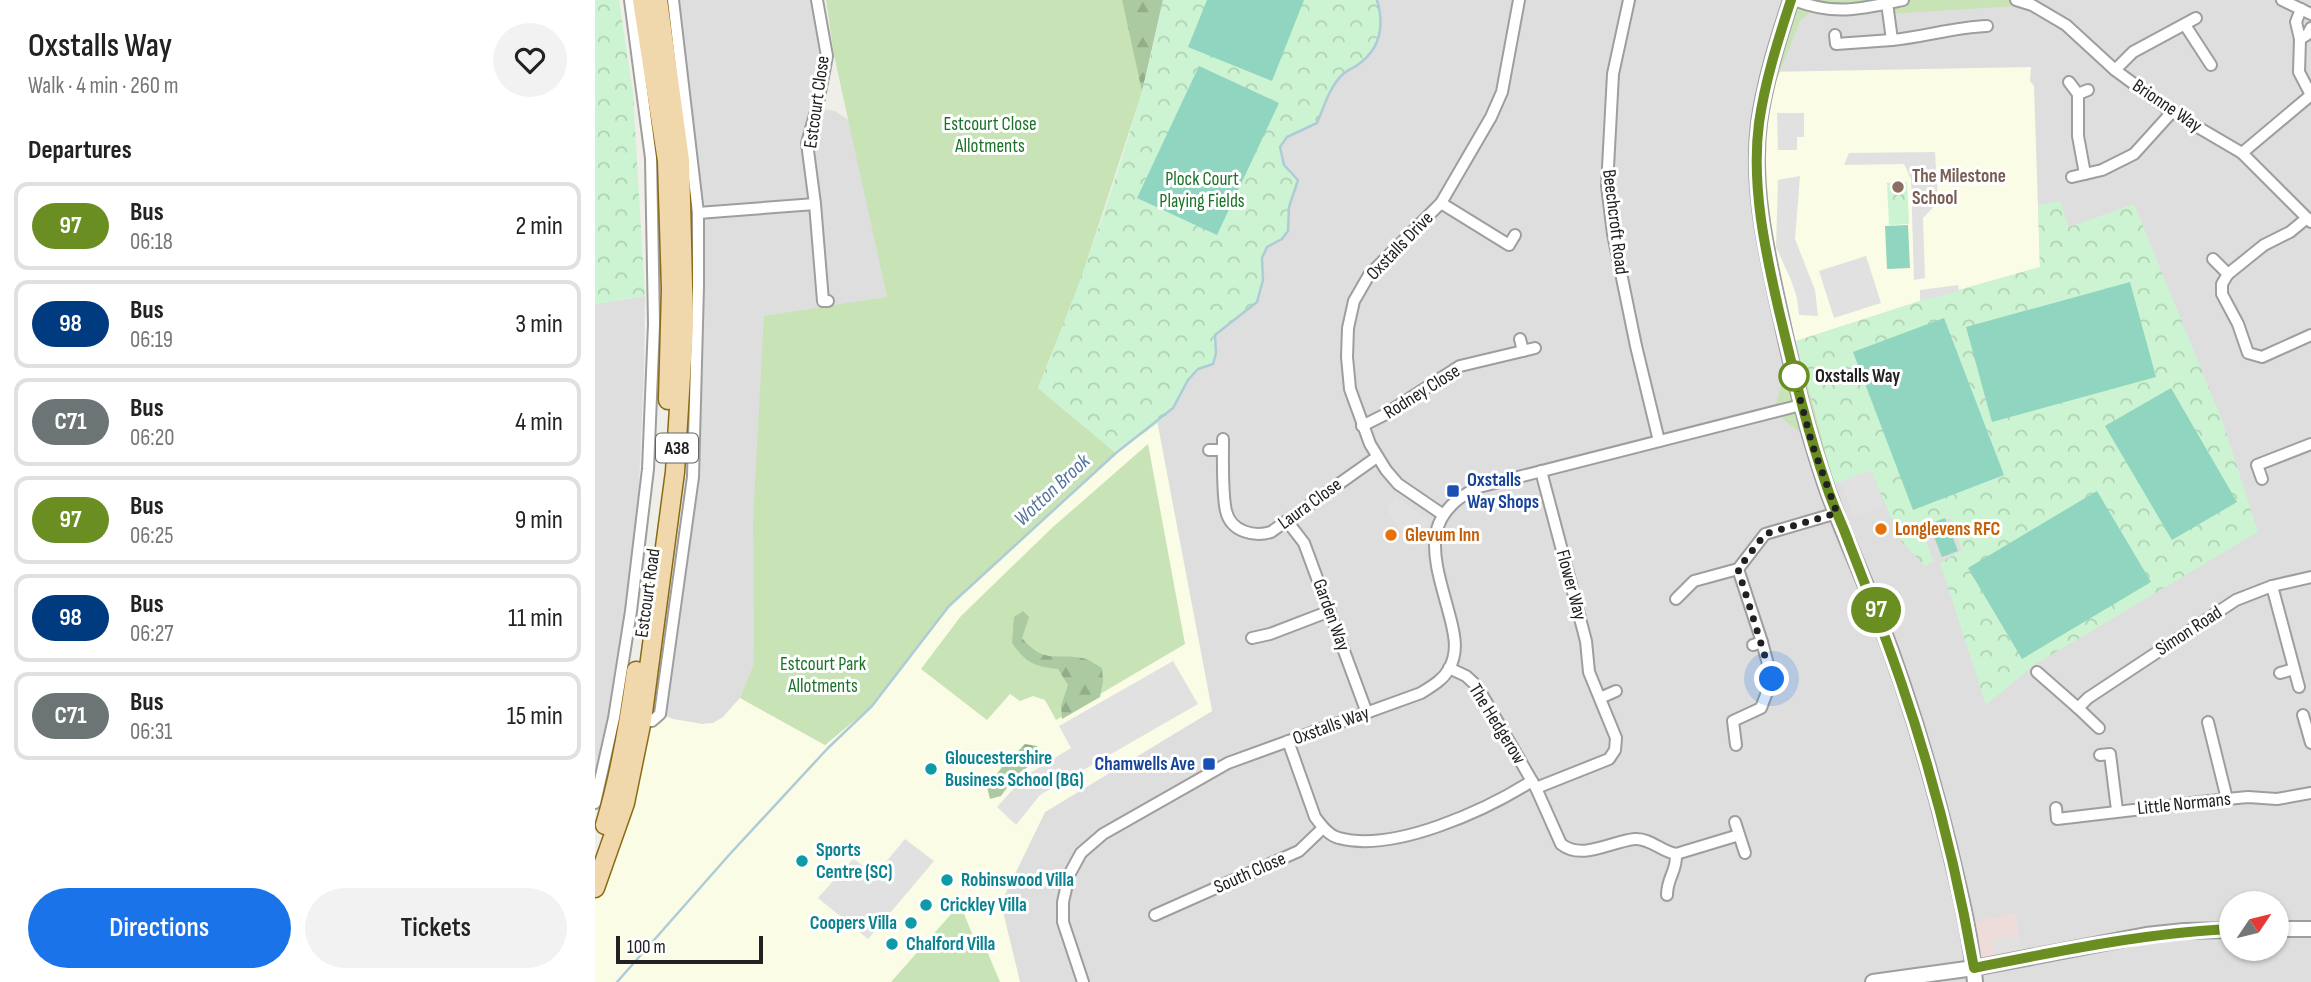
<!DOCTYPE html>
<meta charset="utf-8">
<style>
:root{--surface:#fff;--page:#f2f2f2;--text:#222;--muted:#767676;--line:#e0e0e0;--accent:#1a73e8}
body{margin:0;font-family:"Sofia Sans Condensed",sans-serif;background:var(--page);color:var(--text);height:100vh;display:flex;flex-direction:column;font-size:26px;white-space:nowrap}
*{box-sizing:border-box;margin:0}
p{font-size:23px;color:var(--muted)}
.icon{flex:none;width:38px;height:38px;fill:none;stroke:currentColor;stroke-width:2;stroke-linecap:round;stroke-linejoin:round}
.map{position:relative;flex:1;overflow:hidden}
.panel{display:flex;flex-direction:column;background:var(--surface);width:595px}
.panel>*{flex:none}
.badge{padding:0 14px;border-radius:23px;font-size:24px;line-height:46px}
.needle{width:46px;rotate:55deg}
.tools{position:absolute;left:1624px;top:891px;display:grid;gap:14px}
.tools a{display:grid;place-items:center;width:70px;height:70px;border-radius:50%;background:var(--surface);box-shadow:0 2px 5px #0004;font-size:35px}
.scale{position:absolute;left:21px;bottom:18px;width:147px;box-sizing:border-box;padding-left:7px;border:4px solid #212121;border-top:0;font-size:19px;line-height:24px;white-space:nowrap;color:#212121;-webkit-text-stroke:5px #fff;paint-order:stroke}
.you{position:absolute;width:35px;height:35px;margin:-18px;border:5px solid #fff;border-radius:50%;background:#1a73e8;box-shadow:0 0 0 10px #1a73e833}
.map>.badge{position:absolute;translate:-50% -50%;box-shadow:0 0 0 4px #fff}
h2{padding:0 28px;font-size:26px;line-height:63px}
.round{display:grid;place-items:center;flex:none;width:74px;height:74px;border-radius:37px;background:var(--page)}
.overview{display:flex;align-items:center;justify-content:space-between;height:119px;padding:0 28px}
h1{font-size:33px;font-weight:600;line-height:52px}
.primary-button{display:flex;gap:14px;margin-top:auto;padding:14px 28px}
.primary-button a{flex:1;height:80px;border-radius:42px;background:var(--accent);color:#fff;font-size:28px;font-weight:600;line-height:80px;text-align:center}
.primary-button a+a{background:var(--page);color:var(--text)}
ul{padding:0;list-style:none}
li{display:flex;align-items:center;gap:21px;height:88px;margin:0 14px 10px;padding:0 14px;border:4px solid var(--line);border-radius:14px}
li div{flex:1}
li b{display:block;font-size:26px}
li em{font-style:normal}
li .badge{min-width:77px;font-weight:700;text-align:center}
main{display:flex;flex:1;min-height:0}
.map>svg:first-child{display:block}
.residential{fill:#dedede;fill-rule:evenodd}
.commercial{fill:#eedcda}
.education{fill:#fafce6}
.grass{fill:#c8e3b5}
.forest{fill:url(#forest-firs)}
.park{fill:url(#park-crowns)}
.pitch{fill:#90d5bf}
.parking{fill:#e1e1e1}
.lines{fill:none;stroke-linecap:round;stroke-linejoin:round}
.stream{stroke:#aeccd8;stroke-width:2.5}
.minor-casing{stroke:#9e9e9e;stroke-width:14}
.tertiary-casing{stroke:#9e9e9e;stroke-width:18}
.primary-casing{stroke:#8a6b13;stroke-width:21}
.minor{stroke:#fff;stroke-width:10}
.tertiary{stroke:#fff;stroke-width:14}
.primary{stroke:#f1d8ac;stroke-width:18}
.line-casing{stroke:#fff;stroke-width:16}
.line{stroke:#6b8e23;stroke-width:10}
.walk{stroke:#212121;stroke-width:7;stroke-dasharray:0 12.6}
.education-dot{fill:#8d6e63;stroke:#fff;stroke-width:2.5}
.stop-dot{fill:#fff;stroke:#6b8e23;stroke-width:3.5}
.transit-dot{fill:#1a4fb4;stroke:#fff;stroke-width:2.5}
.food-dot{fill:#e8710a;stroke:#fff;stroke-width:2.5}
.culture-dot{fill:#0f9aa8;stroke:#fff;stroke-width:2.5}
.labels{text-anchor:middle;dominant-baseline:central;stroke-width:6;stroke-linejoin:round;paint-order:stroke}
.shield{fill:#fff;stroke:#646464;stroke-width:2}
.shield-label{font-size:18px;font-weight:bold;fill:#212121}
.street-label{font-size:19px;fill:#212121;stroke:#fff}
.park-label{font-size:19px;fill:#1a7327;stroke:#fff}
.education-label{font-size:19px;font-weight:bold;fill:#785e54;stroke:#fff;text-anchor:start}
.stop-label{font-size:19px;font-weight:bold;fill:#212121;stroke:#fff;text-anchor:start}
.transit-label{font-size:19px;font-weight:bold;fill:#164399;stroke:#fff;text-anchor:start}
.food-label{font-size:19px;font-weight:bold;fill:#c56008;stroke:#fff;text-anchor:start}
.culture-label{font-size:19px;font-weight:bold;fill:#0d838f;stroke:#fff;text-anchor:start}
.water-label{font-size:21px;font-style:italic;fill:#54749e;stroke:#fff}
</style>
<main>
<section class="panel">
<div class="overview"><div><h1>Oxstalls Way</h1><p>Walk · 4 min · 260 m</p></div><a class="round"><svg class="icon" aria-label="heart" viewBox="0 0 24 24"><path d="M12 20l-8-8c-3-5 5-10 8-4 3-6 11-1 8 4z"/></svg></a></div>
<h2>Departures</h2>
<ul>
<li><span class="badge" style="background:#6b8e23;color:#fff">97</span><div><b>Bus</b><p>06:18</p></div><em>2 min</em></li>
<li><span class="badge" style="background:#003b80;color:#fff">98</span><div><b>Bus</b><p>06:19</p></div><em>3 min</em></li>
<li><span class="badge" style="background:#6c7476;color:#fff">C71</span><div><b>Bus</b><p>06:20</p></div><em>4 min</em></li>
<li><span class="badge" style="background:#6b8e23;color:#fff">97</span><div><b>Bus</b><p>06:25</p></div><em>9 min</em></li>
<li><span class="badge" style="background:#003b80;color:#fff">98</span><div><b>Bus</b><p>06:27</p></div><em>11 min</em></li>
<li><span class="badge" style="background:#6c7476;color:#fff">C71</span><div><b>Bus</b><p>06:31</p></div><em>15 min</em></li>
</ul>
<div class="primary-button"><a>Directions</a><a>Tickets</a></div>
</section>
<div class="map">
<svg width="1716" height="982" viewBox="0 0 1716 982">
<defs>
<pattern id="forest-firs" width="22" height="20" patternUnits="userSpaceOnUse" patternTransform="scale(1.75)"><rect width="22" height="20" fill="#abcaa2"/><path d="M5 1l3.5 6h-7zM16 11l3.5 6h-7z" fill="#93ad8b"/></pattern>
<pattern id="park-crowns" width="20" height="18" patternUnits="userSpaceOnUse" patternTransform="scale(1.75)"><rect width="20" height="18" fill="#ccf4d2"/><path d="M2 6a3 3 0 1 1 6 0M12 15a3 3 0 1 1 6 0" fill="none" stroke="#afd1b4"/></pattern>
</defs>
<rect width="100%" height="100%" fill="#f0eee8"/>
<!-- residential -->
<g class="residential">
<path d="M 78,0 L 222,0 L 232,56 L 222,108 L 240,111 L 255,121 L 292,297 L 163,455 L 158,521 L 159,663 L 145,698 L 128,717 L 118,723 L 107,724 L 78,719 L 65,714 L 98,477 L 103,213 Z"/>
<path d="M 782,0 L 1716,0 L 1716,982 L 425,982 L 405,903 L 450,812 L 617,711 L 562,421 L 578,408 L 593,380 L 603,369 L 618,364 L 621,353 L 620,335 L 662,302 L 668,280 L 667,258 L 672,247 L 687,239 L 693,231 L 694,207 L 703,180 L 689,165 L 685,147 L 692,137 L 722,123 L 735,91 L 748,74 L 775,54 L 784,41 L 786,15 ZM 1636,903 L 1682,903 L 1682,948 L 1636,948 Z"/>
<path d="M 50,296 L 49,369 L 44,488 L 31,616 L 14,718 L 0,783 L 0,304 Z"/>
</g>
<!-- commercial -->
<path class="commercial" d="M 1420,913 L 1429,958 L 1379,968 L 1371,924 Z"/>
<!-- education -->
<g class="education">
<path d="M 1436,67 L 1435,81 L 1439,86 L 1445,267 L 1325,301 L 1201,341 L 1166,216 L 1162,168 L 1174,72 Z"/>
<path d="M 562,421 L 617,711 L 450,812 L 406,903 L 425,982 L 0,982 L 0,888 L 47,720 L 65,714 L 78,719 L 107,724 L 118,723 L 128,717 L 145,698 L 230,745 L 277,706 L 354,606 L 521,453 Z"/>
</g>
<!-- grass -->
<g class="grass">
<path d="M 231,0 L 527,0 L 547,92 L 484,285 L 443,388 L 521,453 L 354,606 L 277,706 L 230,745 L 145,698 L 159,663 L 158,521 L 169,316 L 292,297 L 239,55 Z"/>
<path d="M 1196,0 L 1421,0 L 1437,5 L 1293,14 L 1292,4 L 1220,8 L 1205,21 L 1164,124 Z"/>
<path d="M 1166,216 L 1242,493 L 1242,513 L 1218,444 L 1179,411 L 1194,358 Z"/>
<path d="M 553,444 L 590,644 L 461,720 L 450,700 L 438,696 L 425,701 L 415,694 L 392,720 L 326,669 L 366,616 L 458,527 Z"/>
<path d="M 365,904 L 380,941 L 387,939 L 405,982 L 296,982 Z"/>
</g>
<!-- forest -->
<g class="forest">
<path d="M 527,0 L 568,0 L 547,92 Z"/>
<path d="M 428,611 L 434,617 L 427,638 C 449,664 458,653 487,658 C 494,659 501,665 507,668 L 508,682 L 505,697 L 467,719 L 466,706 L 473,685 L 463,669 C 439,666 431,663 417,643 L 419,617 Z"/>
<path d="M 430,744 L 442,746 L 446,758 L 421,775 L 406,796 L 395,799 L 392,787 L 407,767 Z"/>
</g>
<!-- park -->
<g class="park">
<path d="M 0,0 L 24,0 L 38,93 L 50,296 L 0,304 Z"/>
<path d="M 568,0 L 782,0 C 790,27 785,50 761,66 C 756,69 751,71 747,75 C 734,88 729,107 722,123 L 692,137 L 685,147 L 689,165 L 703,180 L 694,207 L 693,231 L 687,239 L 672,247 L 667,258 L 668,280 L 662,302 L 620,335 L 621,353 L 618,364 C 587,374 595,386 579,408 C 568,422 536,441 521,453 L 443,388 C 482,292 518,194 546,94 C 555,63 561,31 568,0 Z"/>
<path d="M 1312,182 L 1314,224 L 1294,225 L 1292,183 Z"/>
<path d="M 1465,201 L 1474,227 L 1539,204 L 1627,420 L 1663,532 L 1439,665 L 1391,705 L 1345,563 L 1367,550 L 1356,518 L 1326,527 L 1338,561 L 1330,566 L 1306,541 L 1276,471 L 1239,484 L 1201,341 L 1325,301 L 1445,267 L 1443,205 Z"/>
</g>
<!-- pitch -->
<g class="pitch">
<path d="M 612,0 L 709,0 L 677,81 L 593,47 Z"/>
<path d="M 604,66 L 684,103 L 622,235 L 542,198 Z"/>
<path d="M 1313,225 L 1315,268 L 1292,269 L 1290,226 Z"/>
<path d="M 1535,282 L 1561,377 L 1397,422 L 1371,327 Z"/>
<path d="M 1349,318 L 1409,475 L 1318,510 L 1258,352 Z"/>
<path d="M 1576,388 L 1642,502 L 1577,540 L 1510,426 Z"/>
<path d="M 1502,491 L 1556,582 L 1427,659 L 1373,568 Z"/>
<path d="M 1350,518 L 1363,551 L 1347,557 L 1334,524 Z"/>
</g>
<!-- parking -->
<g class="parking">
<path d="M 1182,113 L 1209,113 L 1209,137 L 1202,137 L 1202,150 L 1183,150 Z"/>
<path d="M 1340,152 L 1343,202 L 1328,218 L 1330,278 L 1319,280 L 1316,179 L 1309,164 L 1249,165 L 1254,153 Z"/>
<path d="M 1205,176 L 1200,239 L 1220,290 L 1223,316 L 1204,315 L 1202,298 L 1196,280 L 1181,247 L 1183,180 Z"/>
<path d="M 1271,256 L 1286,303 L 1239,318 L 1224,271 Z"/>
<path d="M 1363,285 L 1364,291 L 1325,301 L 1325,290 Z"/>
<path d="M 1276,470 L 1289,505 L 1259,517 L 1245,482 Z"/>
<path d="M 801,497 L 832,519 L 833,522 L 829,543 L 814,547 L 810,544 L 804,528 L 791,508 Z"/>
<path d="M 578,661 L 603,704 L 445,795 L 421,825 L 402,807 L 430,776 L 476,748 L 464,726 Z"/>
<path d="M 310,839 L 339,861 L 273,939 L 223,898 L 258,859 L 281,874 Z"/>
<path d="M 1424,935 L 1429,958 L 1402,964 L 1397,940 Z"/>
</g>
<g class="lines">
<!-- stream -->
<path class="stream" d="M 22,982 L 134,855 L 233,748 L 277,706 L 354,606 L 521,453 L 578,408 L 593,380 L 603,369 L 618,364 L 621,353 L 620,335 L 662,302 L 668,280 L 667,258 L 672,247 L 687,239 L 693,231 L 694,207 L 703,180 L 689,165 L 685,147 L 692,137 L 722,123 C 729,107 734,88 747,75 C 751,71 756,69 761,66 C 785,50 790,27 782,0"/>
<!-- minor casing -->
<g class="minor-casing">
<g id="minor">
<path d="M 222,0 L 232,56 L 222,108 L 212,143 L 220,204 L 228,301 L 233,301"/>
<path d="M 1034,0 L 1018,74 L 1012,186 L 1018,234 L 1041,346 L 1064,441"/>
<path d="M 1199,0 C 1240,16 1266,9 1308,0"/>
<path d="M 1421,0 L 1437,5 L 1471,25 L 1520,70 L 1577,112 L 1647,153 L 1716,222"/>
<path d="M 1687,0 L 1716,14"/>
<path d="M 1292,3 L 1297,40 C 1329,37 1360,27 1392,26"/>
<path d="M 1706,9 L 1701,22 L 1705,39 L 1713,34 L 1716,28"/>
<path d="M 1590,25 L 1616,65"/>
<path d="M 1240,35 L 1241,44 L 1297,40"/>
<path d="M 1520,70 L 1538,52 L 1601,18"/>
<path d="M 1474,82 L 1483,94 L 1493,90"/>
<path d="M 1483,94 L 1483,136 L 1490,174"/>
<path d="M 1647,153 L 1716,95 L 1704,72 L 1705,39"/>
<path d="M 1477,177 L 1507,170 L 1539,154 L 1577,112"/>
<path d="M 846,203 L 914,245 L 920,235"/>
<path d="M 103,213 L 220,204"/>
<path d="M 1712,218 L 1695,232 L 1669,245 L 1633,274 L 1627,284 L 1627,294 L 1643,324 L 1653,353 L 1667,357 L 1716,335"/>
<path d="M 1618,259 L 1633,274"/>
<path d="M 925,339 L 928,351 L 940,348"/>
<path d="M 767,426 L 789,415 L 865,366 L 928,351"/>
<path d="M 628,439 C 628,458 627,494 631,511 C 636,532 659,537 676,532 L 782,457"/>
<path d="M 614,450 L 628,450"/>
<path d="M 1667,479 L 1662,465 L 1716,444"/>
<path d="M 847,514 L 803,484 L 791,470 L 775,444 L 755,389 L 752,357 L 753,328 L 759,301 L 774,275 L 846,203 L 896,117 L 907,92 L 924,0"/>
<path d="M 692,521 L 709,543 L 772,713"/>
<path d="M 1143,569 L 1167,642 L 1158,645"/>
<path d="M 1677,586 L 1704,687"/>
<path d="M 1081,599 L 1099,581 L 1143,569 L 1170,534 L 1242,513"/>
<path d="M 657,638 L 675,634 L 735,611"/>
<path d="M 854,668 L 871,676 L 882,686 L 941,788 L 966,844 C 987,861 1017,841 1040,839 C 1055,838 1067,852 1081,854 L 1144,835"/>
<path d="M 1442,672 L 1483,708 L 1493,698 L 1641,600 L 1677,586 L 1716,577"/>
<path d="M 1685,673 L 1699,669"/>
<path d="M 1005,698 L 1021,691"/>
<path d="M 1483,708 L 1504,728"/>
<path d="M 1708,715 L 1716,743"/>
<path d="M 47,720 L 57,721 L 65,714 L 98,477 L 103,286 L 103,213 L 78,0"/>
<path d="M 1613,722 L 1632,799"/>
<path d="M 693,741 L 720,817 C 726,825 734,836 744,838 C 799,853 891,810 937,781"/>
<path d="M 1141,745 L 1138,721 L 1166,708 L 1177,679 L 1167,642"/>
<path d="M 1505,755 L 1515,754 L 1522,810"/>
<path d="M 941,788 L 1014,759 L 1020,750 L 1021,738 L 994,672 L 991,641 L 946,471"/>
<path d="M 0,803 L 19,718 L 36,611 L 53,469 L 59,324 L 56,158 L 35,0"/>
<path d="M 1461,808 L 1462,819 L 1632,799 L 1653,797 L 1682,799 L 1716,793"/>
<path d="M 1140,822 L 1150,853"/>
<path d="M 1072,895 C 1072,877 1082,872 1081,854"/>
<path d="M 560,915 L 704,851 L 728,828"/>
<path d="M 488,982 L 468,922 L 468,902 L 474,875 L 486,853 L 508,834 L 633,763 L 826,693 C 837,686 848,680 854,669 C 863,653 860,637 856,621 C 842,565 818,517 884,487 L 1206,405"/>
</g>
</g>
<!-- tertiary casing -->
<g class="tertiary-casing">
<g id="tertiary">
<path d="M 1196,0 C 1183,40 1170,81 1164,123 C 1156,188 1172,254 1186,317 C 1198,374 1212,430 1231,486 C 1246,529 1266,571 1282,614 C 1311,688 1334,765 1353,842 C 1364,888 1376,935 1380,982"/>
<path d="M 1682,929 L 1716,929"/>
<path d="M 1278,982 L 1379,968 L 1551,935 L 1589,931 L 1636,930"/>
</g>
</g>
<!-- primary casing -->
<g class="primary-casing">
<g id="primary">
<path d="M 47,0 L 72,161 L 76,289 L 73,400"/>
<path d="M 10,825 C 25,775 34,723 41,671"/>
<path d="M 0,888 L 30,803 L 47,720 L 80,472 L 89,327 L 85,160 L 63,0"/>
</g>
</g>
<!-- minor -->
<use href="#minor" class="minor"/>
<!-- tertiary -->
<use href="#tertiary" class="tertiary"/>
<!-- primary -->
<use href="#primary" class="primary"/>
</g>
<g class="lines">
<!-- line casing -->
<g class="line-casing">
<path id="line" d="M 1196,0 C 1183,40 1170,81 1164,123 C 1156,185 1170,250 1184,311 C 1198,369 1211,427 1231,484 C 1237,504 1247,523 1254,543 C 1272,589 1290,635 1306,682 C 1338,775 1362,871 1379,968 C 1464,951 1549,933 1636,929"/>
</g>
<!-- line -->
<use href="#line" class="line"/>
<!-- walk -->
<path class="walk" d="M 1177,679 L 1143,569 L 1170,534 L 1242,513 L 1217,444 L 1199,376"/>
</g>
<!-- markers -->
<circle class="education-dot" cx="1303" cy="187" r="7"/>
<circle class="stop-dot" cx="1199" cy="376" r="14"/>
<g class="transit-dot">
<rect x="851" y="484" width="14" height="14" rx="3.5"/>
<rect x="607" y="757" width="14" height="14" rx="3.5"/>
</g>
<g class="food-dot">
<circle cx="1286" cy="529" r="7"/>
<circle cx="796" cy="535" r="7"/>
</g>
<g class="culture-dot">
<circle cx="336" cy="769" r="7"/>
<circle cx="207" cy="861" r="7"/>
<circle cx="352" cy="880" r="7"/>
<circle cx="331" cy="905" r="7"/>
<circle cx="316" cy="923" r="7"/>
<circle cx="297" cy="944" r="7"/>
</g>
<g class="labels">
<!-- shield labels -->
<rect class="shield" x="61" y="433.5" width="42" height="29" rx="5"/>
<g class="shield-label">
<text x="82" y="448">A38</text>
</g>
<!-- street labels -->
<g class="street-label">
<text transform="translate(222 102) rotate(-82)">Estcourt Close</text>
<text transform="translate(1572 106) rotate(34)">Brionne Way</text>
<text transform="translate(1020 222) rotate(83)">Beechcroft Road</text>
<text transform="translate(805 246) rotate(-46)">Oxstalls Drive</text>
<text transform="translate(827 392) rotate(-32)">Rodney Close</text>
<text transform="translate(715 504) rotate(-36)">Laura Close</text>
<text transform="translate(976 585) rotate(75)">Flower Way</text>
<text transform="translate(53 593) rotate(-82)">Estcourt Road</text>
<text transform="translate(736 615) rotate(70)">Garden Way</text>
<text transform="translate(1594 631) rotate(-33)">Simon Road</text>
<text transform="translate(902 724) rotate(58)">The Hedgerow</text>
<text transform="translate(736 726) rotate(-20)">Oxstalls Way</text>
<text transform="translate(1589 804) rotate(-6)">Little Normans</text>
<text transform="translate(655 873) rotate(-24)">South Close</text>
</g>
<!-- park labels -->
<g class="park-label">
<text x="395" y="124">Estcourt Close<tspan x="395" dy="22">Allotments</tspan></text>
<text x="607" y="179">Plock Court<tspan x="607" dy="22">Playing Fields</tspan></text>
<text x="228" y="664">Estcourt Park<tspan x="228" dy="22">Allotments</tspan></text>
</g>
<!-- education labels -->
<g class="education-label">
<text x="1317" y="176">The Milestone<tspan x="1317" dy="22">School</tspan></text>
</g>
<!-- stop labels -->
<g class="stop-label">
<text x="1220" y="376">Oxstalls Way</text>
</g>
<!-- transit labels -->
<g class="transit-label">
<text x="872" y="480">Oxstalls<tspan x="872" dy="22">Way Shops</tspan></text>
<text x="600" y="764" text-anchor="end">Chamwells Ave</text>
</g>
<!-- food labels -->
<g class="food-label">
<text x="1300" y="529">Longlevens RFC</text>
<text x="810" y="535">Glevum Inn</text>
</g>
<!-- culture labels -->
<g class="culture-label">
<text x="350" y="758">Gloucestershire<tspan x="350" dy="22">Business School (BG)</tspan></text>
<text x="221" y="850">Sports<tspan x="221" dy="22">Centre (SC)</tspan></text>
<text x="366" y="880">Robinswood Villa</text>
<text x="345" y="905">Crickley Villa</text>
<text x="302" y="923" text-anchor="end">Coopers Villa</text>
<text x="311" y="944">Chalford Villa</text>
</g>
<!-- water labels -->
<g class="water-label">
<text transform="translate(457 490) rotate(-43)">Wotton Brook</text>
</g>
</g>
</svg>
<div class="tools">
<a><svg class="needle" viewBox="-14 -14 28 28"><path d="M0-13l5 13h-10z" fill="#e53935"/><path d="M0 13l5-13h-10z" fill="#767676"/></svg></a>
</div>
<div class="scale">100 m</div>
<div class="you" style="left:1177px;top:679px"></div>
<b class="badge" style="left:1281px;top:610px;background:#6b8e23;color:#fff">97</b>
</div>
</main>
